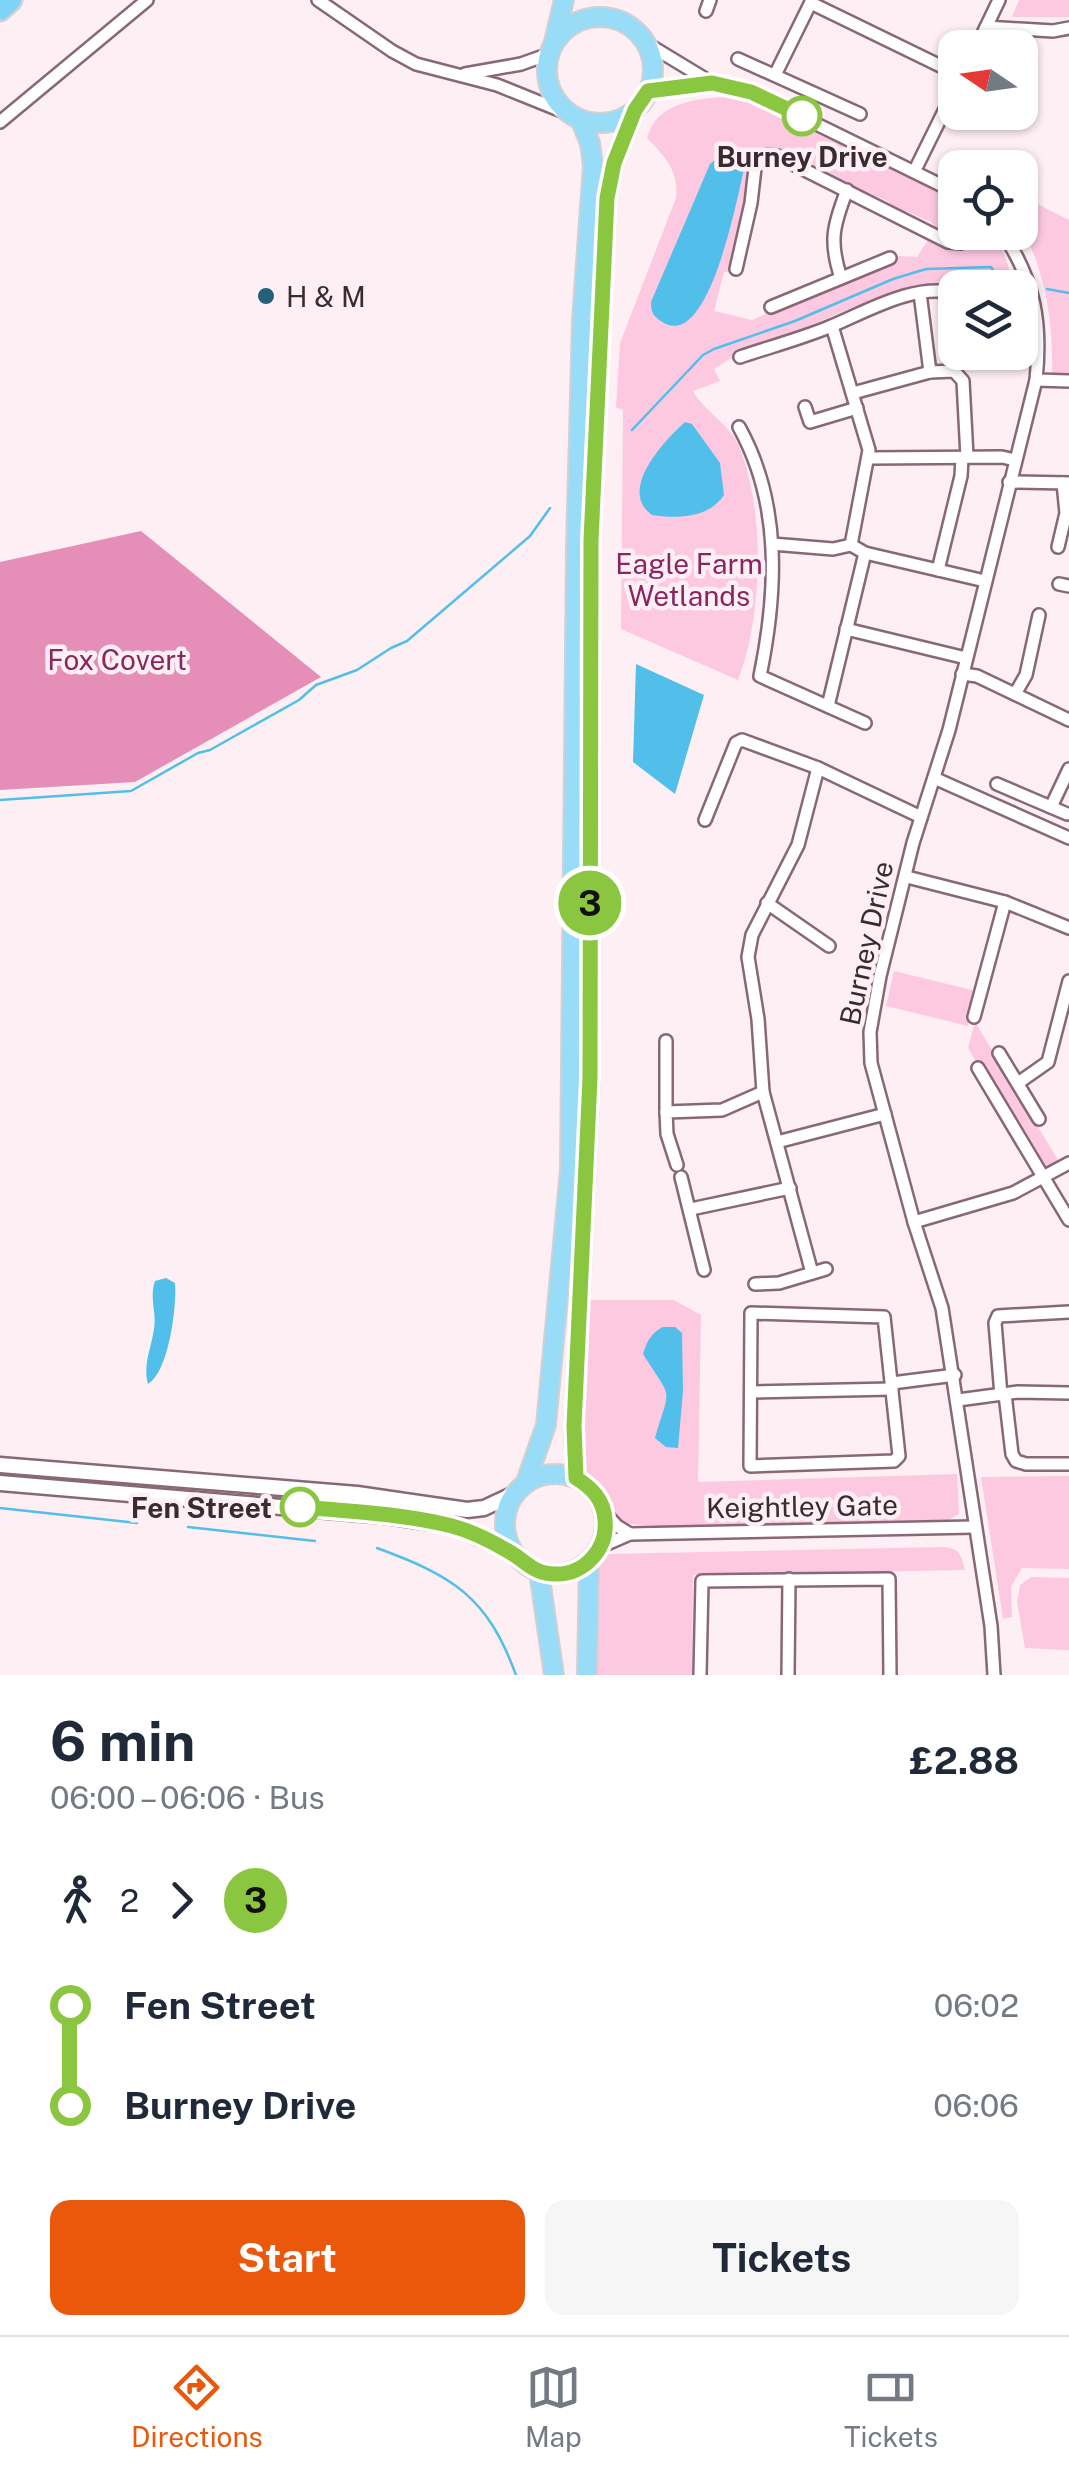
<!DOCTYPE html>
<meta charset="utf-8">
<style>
:root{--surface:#fff;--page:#f6f6f7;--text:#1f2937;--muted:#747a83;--line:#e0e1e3;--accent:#ea580c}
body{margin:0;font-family:"Public Sans",sans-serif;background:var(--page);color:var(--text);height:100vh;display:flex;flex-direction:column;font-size:38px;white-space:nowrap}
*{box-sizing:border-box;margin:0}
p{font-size:32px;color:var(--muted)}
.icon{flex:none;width:55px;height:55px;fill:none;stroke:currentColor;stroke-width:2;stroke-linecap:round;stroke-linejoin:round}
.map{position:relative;height:1675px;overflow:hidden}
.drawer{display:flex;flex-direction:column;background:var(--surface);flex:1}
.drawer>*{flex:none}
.badge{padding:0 20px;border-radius:32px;font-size:35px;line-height:65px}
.needle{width:65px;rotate:283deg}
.controls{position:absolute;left:938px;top:30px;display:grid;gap:20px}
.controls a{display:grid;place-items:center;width:100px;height:100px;border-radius:20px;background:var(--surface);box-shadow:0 2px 8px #0004;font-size:50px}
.map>.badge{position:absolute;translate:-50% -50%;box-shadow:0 0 0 5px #fff}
.legs{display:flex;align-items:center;gap:15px;height:110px;padding:0 50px;font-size:32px}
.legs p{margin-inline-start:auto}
.head{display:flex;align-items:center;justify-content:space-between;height:170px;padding:0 50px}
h1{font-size:55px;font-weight:700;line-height:75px}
.primary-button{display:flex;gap:20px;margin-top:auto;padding:20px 50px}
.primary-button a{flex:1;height:115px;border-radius:20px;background:var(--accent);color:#fff;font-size:40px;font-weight:700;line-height:115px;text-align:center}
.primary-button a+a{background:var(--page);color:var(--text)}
ul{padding:0 50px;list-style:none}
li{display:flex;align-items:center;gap:35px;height:100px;font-size:38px}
li i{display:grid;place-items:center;width:15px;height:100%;margin:0 12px;background:currentColor}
li i::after{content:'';width:25px;height:25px;margin:-12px;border:8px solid;border-radius:50%;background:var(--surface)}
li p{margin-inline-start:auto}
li:first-child i{background:linear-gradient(#0000 50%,currentColor 0)}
li:last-child i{background:linear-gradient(currentColor 50%,#0000 0)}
.tabs{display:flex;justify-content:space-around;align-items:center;height:140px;border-top:2px solid var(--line);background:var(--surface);font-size:28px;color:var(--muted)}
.tabs a{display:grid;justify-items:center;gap:5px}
.tabs .active{color:var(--accent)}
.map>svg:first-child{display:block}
.green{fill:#fdc9e1}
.forest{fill:#e48eb8}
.water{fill:#51bfe9}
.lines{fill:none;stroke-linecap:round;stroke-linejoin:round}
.stream{stroke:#51bfe9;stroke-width:2.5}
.minor-casing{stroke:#886877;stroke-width:16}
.tertiary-casing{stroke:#886877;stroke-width:19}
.trunk-casing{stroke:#d3d0d2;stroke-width:22}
.motorway-casing{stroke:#d3d0d2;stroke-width:25}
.minor{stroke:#fff;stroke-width:11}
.tertiary{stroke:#fff;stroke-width:14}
.trunk{stroke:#98dcf8;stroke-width:18}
.motorway{stroke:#7ed4f7;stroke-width:20}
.line-1-casing{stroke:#fff;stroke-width:22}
.line-1{stroke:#8bc640;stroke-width:15}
.stop-1-dot{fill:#fff;stroke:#8bc640;stroke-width:5}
.poi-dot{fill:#246178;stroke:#feeff5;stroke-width:4}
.labels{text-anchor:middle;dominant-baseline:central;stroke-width:9;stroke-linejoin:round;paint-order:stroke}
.stop-label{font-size:28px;font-weight:bold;fill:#392b31;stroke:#feeff5}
.poi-label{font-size:28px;fill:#392b31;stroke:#feeff5;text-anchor:start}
.park-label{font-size:28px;fill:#89265f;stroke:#feeff5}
.street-label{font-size:28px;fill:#392b31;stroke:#feeff5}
</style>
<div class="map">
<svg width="1069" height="1675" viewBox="0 0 1069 1675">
<rect width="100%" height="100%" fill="#feeff5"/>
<!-- green -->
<g class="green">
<path d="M 1019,0 L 1069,0 L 1069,17 L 1012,17 Z"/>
<path d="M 724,97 L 753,103 L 955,200 L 955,232 L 967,233 L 958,239 L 946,237 L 931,222 L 906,211 L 903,213 L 890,206 L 889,202 C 865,190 844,186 821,173 L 820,168 L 787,152 L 781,155 L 765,149 L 739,273 L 724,272 L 714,311 L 752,320 L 900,256 L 917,257 L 928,240 C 951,255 966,250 985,233 L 990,233 L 1004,253 L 1015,287 L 967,287 L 947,283 L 896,290 L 733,357 L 714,369 L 720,381 L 693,391 C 704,411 729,424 738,444 C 766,509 763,616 738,680 L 621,629 L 623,410 L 616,407 L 620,343 L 676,198 C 679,170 665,157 647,138 C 656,103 694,99 724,97 Z"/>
<path d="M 1020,195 L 1069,220 L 1069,373 L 1052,373 C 1053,336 1049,299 1037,263 C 1027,235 1020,227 1020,195 Z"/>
<path d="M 894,971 L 976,991 L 968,1026 L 886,1006 Z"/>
<path d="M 975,1022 L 1061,1165 L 1043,1175 L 968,1048 Z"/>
<path d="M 587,1300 L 674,1300 L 701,1315 L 698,1482 L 957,1474 L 959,1514 L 945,1522 L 695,1528 L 628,1524 L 617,1516 L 602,1488 L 579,1470 Z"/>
<path d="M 1069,1476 L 1069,1569 L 1022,1568 L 1011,1587 L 1012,1617 L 1003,1619 L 981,1477 Z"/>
<path d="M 943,1547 C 960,1548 961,1555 965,1570 L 693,1575 L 692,1675 L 598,1675 L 597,1570 L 606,1554 Z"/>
<path d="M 1031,1577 L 1069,1578 L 1069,1650 L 1025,1648 L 1017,1602 L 1020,1585 Z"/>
</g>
<!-- forest -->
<path class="forest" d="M 141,531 L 321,677 L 135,782 L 0,790 L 0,562 Z"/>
<!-- water -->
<g class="water">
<path d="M 720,155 L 736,158 L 744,169 C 737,199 708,355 661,321 C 653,316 651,312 651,302 L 710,164 Z"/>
<path d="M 685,422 L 692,424 L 720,463 L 724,495 C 709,518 677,519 652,515 C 617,490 665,440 685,422 Z"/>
<path d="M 636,664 L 704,695 L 675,794 L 633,762 Z"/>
<path d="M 166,1278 L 175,1283 C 177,1306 169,1372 148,1384 C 143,1364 151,1349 154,1329 C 157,1312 149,1298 155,1281 Z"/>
<path d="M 663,1327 L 675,1327 L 682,1333 L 683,1391 L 678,1448 L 666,1447 L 655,1438 C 671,1384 673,1402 643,1354 C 647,1341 651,1333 663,1327 Z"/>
</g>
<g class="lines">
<!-- stream -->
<g class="stream">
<path d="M 1047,289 L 1069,293"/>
<path d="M 632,430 L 703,355 L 714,349 L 795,321 L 893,279 L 926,269 L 991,267 L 1000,282"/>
<path d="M 0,800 L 131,791 L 198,753 L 210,750 L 299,700 L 316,685 L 357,670 L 391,648 L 407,641 L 530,536 L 550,508"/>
<path d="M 0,1508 L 137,1523"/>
<path d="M 188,1527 L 315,1541"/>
<path d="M 377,1548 C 453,1576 487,1596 516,1675"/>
</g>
<!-- minor casing -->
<g class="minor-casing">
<g id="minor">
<path d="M 318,0 L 392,51 L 416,64 L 497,85 L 569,114"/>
<path d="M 811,3 L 955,73"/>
<path d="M 706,11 L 710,0"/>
<path d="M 986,27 L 1053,31 L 1069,28"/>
<path d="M 646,43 L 712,83 L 751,92 L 955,192"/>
<path d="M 976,48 L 999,0"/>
<path d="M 738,59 L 860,114"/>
<path d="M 465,74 L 521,64 L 549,54"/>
<path d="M 775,75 L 812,0"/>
<path d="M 648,91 L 712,83"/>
<path d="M 0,122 L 147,0"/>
<path d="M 915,170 L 955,89"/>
<path d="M 736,269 L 751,203 L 755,168 L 767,155 L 777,156 L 948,242 L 961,243 L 975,232"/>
<path d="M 841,278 C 829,242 833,226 847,190"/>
<path d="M 920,293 L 930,372"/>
<path d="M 771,307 L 890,258"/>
<path d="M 832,326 L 869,450 L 851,545 L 865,553 L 985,581"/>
<path d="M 740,357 C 769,347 800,339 829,327 C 866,312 913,283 955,293"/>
<path d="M 1036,380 L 1069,381"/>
<path d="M 853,393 L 930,372 L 954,371 L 963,381 L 967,457"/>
<path d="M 805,407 L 810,422 L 857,408"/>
<path d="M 739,427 C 782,504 777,593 760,676 L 865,723"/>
<path d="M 869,458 L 1002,457 L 1015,460"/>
<path d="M 1009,482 L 1069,483"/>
<path d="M 772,544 L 833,549 L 851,545"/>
<path d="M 1058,547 L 1066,513 L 1063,483"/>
<path d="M 938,570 L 961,476 L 962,458"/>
<path d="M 1059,584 L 1069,586"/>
<path d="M 846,629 L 966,658"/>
<path d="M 962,674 L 977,676 L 1069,720"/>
<path d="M 1015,694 L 1026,675 L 1039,615"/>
<path d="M 828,706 L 865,553"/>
<path d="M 934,778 L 1069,838"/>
<path d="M 997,784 L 1067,814"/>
<path d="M 1051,807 L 1069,769"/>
<path d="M 705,820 L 736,743 L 742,740 L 818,768 L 921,817"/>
<path d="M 907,877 L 1005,902 L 1069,928"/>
<path d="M 767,903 L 829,946"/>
<path d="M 974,1017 L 1005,902"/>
<path d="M 999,1053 L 1039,1119"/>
<path d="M 978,1068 L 1069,1220"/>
<path d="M 1018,1083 L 1048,1062 L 1069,981"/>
<path d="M 666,1112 L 666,1041"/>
<path d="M 777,1142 L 885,1114"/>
<path d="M 677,1165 L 667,1134 L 666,1112 L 722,1110 L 763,1092"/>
<path d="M 681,1177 L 704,1270"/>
<path d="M 691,1209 L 790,1188"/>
<path d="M 914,1222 L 1013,1193 L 1069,1163"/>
<path d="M 812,1273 L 763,1092 L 758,1019 L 748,957 L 752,935 L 798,845 L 818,768"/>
<path d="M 755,1284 L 779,1283 L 826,1269"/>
<path d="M 751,1313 L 884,1317 L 899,1456 L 894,1461 L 750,1466 Z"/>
<path d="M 892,1383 L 955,1375"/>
<path d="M 751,1392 L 892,1389"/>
<path d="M 1005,1394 L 1012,1454 L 1016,1461 L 1026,1464 L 1069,1464"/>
<path d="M 1001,1395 L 995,1323 L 998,1316 L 1069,1312"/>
<path d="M 958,1400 L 1018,1392 L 1069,1393"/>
<path d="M 604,1512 L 617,1526 L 630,1534"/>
<path d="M 600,1547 L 630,1534 L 974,1527"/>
<path d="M 700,1675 L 702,1581 L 889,1579 L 890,1675"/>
<path d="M 788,1675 L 789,1579"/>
<path d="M 994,1675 L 991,1626 L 942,1308 L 914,1222 L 871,1063 L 870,1032 L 880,976 L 913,843 L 949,730 L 1036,380 C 1042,323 1035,281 1002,232"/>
</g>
</g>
<!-- tertiary casing -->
<g class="tertiary-casing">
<g id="tertiary">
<path d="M 0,1465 L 357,1494 L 467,1510 L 484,1508 L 514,1494"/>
<path d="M 0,1483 L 387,1516 L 453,1526 L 514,1553"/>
</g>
</g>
<!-- trunk casing -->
<g class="trunk-casing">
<g id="trunk">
<circle cx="600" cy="70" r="53"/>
<path d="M 554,42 L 564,0"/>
<circle cx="555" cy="1524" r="50"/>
<path d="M 576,1478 L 574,1426 L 590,1079 L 591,540 L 600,325 L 607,198 L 614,163 L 635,110"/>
<path d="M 526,1482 L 546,1425 L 570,1170 L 576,549 L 582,320 L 593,165 L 590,143 L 580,119"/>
<path d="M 539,1572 L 554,1675"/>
<path d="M 587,1675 L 589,1562"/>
</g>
</g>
<!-- motorway casing -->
<g class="motorway-casing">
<path id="motorway" d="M 0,10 L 11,0"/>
</g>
<!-- minor -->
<use href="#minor" class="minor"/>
<!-- tertiary -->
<use href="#tertiary" class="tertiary"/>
<!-- trunk -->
<use href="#trunk" class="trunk"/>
<!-- motorway -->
<use href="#motorway" class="motorway"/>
</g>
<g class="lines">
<!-- line-1 casing -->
<g class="line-1-casing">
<path id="line-1" d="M 300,1507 C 350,1511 404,1514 452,1526 C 471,1531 491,1541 508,1551 C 525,1560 533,1574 555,1574 C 584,1575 608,1549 605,1520 C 604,1500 592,1488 576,1478 L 574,1426 L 590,1078 L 591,540 L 607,198 L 614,163 L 635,110 L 648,91 L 712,83 L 751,92 L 802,116"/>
</g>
<!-- line-1 -->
<use href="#line-1" class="line-1"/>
</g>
<!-- markers -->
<g class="stop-1-dot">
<circle cx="802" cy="116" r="18"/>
<circle cx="300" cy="1507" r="18"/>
</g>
<circle class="poi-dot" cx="266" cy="296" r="10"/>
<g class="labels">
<!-- stop labels -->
<g class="stop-label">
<text x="802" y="156">Burney Drive</text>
<text x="272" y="1507" text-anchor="end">Fen Street</text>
</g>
<!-- poi labels -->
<g class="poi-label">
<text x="286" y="296">H &amp; M</text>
</g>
<!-- park labels -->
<g class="park-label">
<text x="689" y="563">Eagle Farm<tspan x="689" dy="32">Wetlands</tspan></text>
<text x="117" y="659">Fox Covert</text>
</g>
<!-- street labels -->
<g class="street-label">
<text transform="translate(866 943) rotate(-78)">Burney Drive</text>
<text transform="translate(802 1506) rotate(-1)">Keightley Gate</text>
</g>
</g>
</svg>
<div class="controls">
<a><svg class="needle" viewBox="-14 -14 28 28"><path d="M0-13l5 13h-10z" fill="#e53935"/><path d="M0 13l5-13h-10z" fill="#747a83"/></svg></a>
<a><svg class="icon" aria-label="locate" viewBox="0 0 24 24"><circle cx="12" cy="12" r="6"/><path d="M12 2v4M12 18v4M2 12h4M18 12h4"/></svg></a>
<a><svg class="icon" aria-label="layers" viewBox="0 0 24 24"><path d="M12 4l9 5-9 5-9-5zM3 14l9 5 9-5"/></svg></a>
</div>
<b class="badge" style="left:590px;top:903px;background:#8bc640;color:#111">3</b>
</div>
<section class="drawer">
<div class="head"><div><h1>6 min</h1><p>06:00 – 06:06 · Bus</p></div><b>£2.88</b></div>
<div class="legs"><svg class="icon" aria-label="walk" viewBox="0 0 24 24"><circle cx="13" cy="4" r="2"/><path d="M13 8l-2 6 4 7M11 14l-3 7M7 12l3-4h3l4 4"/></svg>2<svg class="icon" aria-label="forward" viewBox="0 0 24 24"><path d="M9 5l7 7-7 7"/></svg><b class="badge" style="background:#8bc640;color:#111">3</b></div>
<ul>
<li><i style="color:#8bc640"></i><b>Fen Street</b><p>06:02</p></li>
<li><i style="color:#8bc640"></i><b>Burney Drive</b><p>06:06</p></li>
</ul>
<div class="primary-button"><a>Start</a><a>Tickets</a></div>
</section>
<nav class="tabs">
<a class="active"><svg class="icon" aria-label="directions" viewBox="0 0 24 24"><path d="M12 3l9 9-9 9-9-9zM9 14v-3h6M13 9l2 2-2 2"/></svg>Directions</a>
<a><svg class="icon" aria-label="map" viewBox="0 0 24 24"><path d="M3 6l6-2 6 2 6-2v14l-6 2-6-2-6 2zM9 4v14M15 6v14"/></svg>Map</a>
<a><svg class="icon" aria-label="tickets" viewBox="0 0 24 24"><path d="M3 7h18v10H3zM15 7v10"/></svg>Tickets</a>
</nav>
